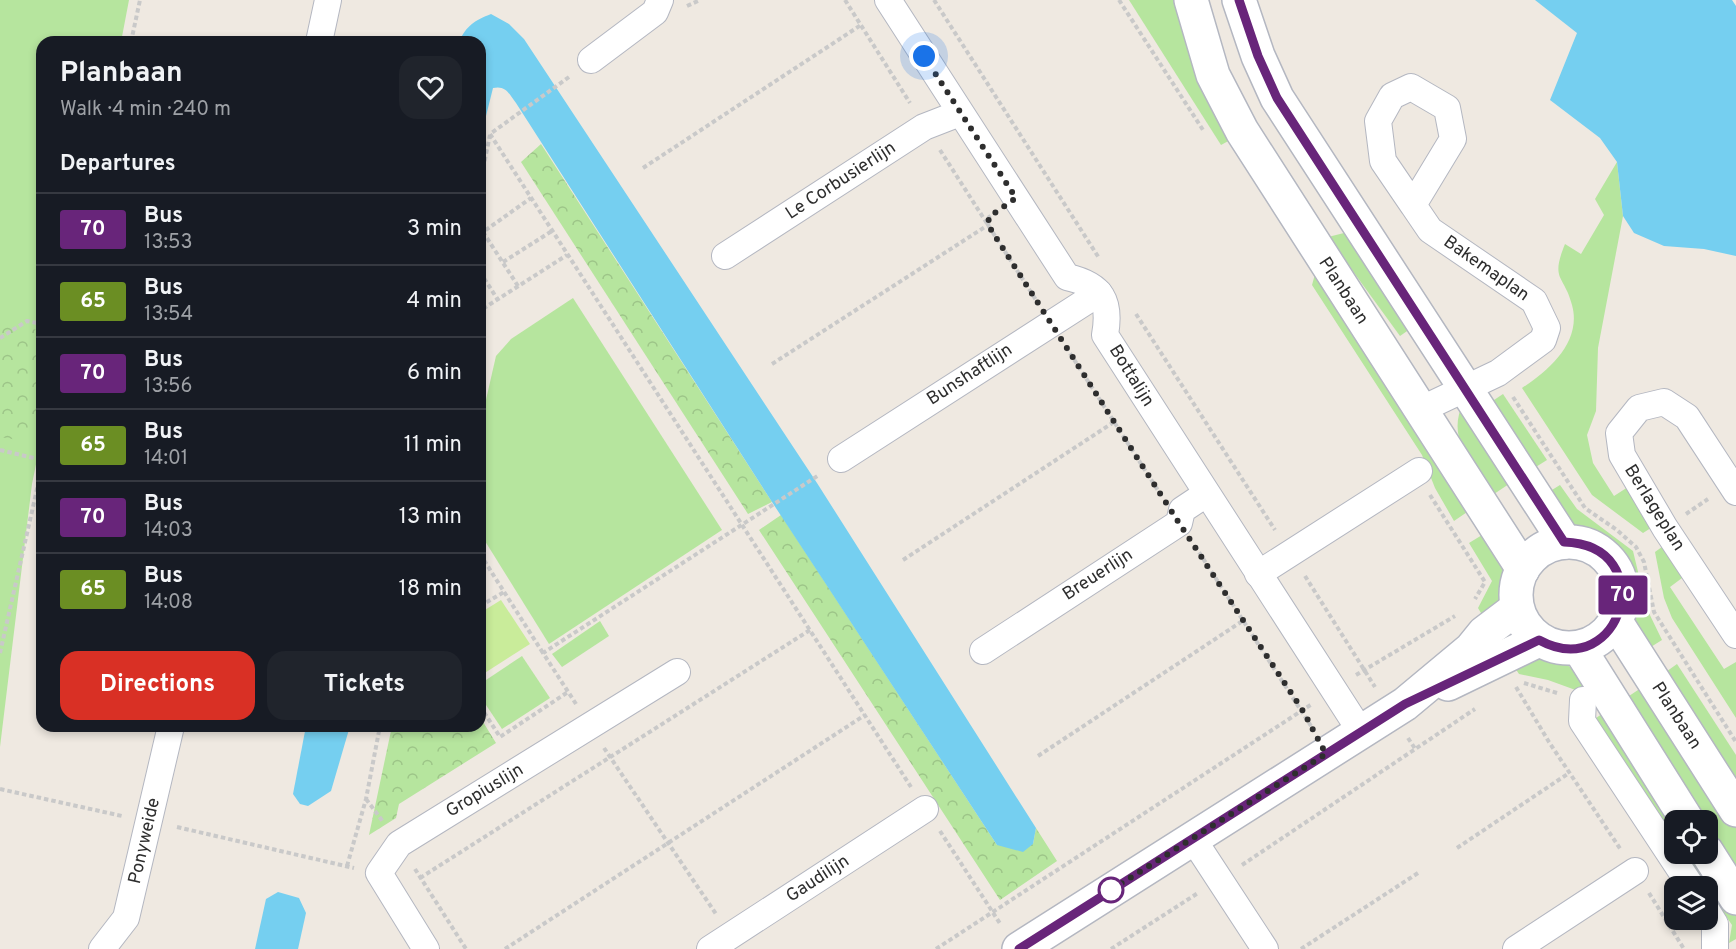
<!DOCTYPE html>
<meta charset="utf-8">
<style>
:root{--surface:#171b24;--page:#20242c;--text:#f1f3f6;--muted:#9ea1a6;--line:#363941;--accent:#d93025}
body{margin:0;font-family:Overpass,sans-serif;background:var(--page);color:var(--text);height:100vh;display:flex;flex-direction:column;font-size:22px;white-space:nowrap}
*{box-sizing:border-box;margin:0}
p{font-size:20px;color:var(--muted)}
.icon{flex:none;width:33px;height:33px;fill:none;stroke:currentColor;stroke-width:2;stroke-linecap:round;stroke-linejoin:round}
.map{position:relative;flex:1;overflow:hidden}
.details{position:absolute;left:36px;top:36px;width:450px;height:696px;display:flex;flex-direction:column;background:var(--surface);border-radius:18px;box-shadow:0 3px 9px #0003}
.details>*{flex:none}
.badge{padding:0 12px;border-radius:4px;font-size:21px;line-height:39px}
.fabs{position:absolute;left:1664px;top:810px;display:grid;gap:12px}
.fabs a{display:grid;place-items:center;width:54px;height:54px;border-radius:12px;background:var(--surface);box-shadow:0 3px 9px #0003;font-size:30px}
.you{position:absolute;width:30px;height:30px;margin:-15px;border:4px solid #fff;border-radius:50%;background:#1a73e8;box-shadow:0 0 0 9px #1a73e833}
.map>.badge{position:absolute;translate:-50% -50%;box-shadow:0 0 0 3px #fff}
h2{padding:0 24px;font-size:22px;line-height:54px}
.round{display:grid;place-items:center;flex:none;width:63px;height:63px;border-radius:18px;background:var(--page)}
.overview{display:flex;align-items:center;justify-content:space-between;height:102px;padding:0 24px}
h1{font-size:28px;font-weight:700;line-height:45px}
.button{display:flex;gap:12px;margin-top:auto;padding:12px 24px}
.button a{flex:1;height:69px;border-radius:18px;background:var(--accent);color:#fff;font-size:24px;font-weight:700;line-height:69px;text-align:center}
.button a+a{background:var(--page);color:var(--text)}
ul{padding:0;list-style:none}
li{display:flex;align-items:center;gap:18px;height:72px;padding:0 24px;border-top:2px solid var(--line)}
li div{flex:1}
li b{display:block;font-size:22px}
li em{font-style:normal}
li .badge{min-width:66px;font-weight:700;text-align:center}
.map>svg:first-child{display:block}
.grass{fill:#b6e59e}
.forest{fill:url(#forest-crowns)}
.pitch{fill:#c9ec9a}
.water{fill:#75cff0}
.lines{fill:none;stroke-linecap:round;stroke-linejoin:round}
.street-casing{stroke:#b4b7c1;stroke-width:28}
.secondary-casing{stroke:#b4b7c1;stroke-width:36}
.path{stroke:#c9c9c9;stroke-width:4;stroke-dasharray:4.5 3;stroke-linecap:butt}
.street{stroke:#fff;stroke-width:26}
.secondary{stroke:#fff;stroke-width:33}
.line-casing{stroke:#fff;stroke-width:14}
.line{stroke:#68257a;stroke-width:9}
.walk{stroke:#2e2e2e;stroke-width:6;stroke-dasharray:0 10.8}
.stop-dot{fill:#fff;stroke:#68257a;stroke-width:3}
.labels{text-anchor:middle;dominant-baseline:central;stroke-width:6;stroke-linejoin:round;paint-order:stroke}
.street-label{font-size:18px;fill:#2e2e2e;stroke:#fff}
</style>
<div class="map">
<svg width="1736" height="949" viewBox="0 0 1736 949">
<defs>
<pattern id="forest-crowns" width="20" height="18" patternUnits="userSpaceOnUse" patternTransform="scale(1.5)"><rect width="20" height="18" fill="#b6e59e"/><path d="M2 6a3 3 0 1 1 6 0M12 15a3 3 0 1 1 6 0" fill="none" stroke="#9dc588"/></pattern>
</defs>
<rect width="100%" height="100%" fill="#efe9e1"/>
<!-- grass -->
<g class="grass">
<path d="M 0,0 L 129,0 L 121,42 L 42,42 L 42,435 L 32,484 L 0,747 Z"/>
<path d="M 1129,0 L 1180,0 L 1234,138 L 1221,145 Z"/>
<path d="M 1617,162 L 1623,216 L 1598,348 L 1596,411 L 1587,435 L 1593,463 L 1614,496 L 1628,487 L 1654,526 L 1643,533 L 1592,495 L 1522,388 C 1550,370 1582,341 1572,305 C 1564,274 1550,281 1565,244 L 1581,254 L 1604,215 L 1595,199 Z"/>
<path d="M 1352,231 L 1413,327 L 1400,336 L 1328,237 Z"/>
<path d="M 1317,267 L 1473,508 L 1454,521 L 1435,488 L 1422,455 L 1312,285 Z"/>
<path d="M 573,298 L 722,530 L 549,644 L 480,533 L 480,426 L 496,356 L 511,339 Z"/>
<path d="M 1503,394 L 1547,460 L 1531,470 L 1488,404 Z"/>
<path d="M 1461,408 L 1512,482 L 1491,496 C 1475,469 1448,441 1461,408 Z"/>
<path d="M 1560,485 L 1577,509 L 1633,551 L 1647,609 L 1662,640 L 1646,650 L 1632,628 L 1632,583 L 1621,556 L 1602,538 L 1575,527 L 1547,493 Z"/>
<path d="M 1487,532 C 1508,569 1518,584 1484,618 L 1478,608 L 1492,581 L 1469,543 Z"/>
<path d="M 1666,544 L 1686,575 L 1670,587 L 1724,669 L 1736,662 L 1736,718 L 1672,618 L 1664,598 L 1655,552 Z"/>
<path d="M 600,621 L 609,636 L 562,667 L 552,654 Z"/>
<path d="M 522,656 L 550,698 L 502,729 L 480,696 L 480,684 Z"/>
<path d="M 1544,656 C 1564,661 1575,668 1588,685 L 1581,692 L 1548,680 L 1519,674 L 1513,665 Z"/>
<path d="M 1677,664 L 1736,755 L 1736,786 L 1663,674 Z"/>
<path d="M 1644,686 L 1736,828 L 1736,874 L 1707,829 L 1707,820 L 1701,820 L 1623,700 Z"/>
<path d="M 1605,712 L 1674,820 L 1674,838 L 1596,718 Z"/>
<path d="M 1684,854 L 1696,854 L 1736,915 L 1736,939 L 1729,943 L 1732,925 Z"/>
</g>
<!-- forest -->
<g class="forest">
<path d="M 541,144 L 772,502 L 748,514 L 521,162 Z"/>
<path d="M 0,322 L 42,331 L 42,392 L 29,442 L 0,437 Z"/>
<path d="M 781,515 L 997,845 L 1033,844 L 1036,828 L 1057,861 L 1000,900 L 759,530 Z"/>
<path d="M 480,717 L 496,743 L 399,804 L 396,818 L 369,835 L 392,726 L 480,726 Z"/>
</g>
<!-- pitch -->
<path class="pitch" d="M 501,600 L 530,644 L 480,676 L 480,613 Z"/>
<!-- water -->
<g class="water">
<path d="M 1535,0 L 1732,0 L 1736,6 L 1736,256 L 1704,249 L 1664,246 L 1634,233 L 1623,216 L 1617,162 L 1600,138 L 1550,100 L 1577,33 Z"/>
<path d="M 491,14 L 509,24 L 524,39 L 817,483 L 1036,828 L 1033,844 L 1023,852 L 997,845 L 772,502 L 516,103 C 509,94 506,85 493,88 L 480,140 L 480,42 L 459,42 C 466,26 475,20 491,14 Z"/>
<path d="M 306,726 L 350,726 L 331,791 L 308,806 L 300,804 L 293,794 Z"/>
<path d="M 278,892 L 299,898 L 306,913 L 298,949 L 255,949 L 266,899 Z"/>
</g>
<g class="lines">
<!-- street casing -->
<g class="street-casing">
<g id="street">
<path d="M 888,0 L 1067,277 C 1102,285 1111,301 1105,335 L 1361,732"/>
<path d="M 319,42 L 328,0"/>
<path d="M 591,60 L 655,12 L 660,0"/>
<path d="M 1413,205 L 1383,161 L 1378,121 L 1392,96 L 1411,87 L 1447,108 L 1453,139 L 1413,205 L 1430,230 L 1534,301 L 1547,328 L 1543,340 L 1498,373 L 1420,410"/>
<path d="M 725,256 L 924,127 L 960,113"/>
<path d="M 841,459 L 1099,293"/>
<path d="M 1736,492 L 1687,417 L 1664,402 L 1639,408 L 1619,433 L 1622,455 L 1665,528 L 1736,635"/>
<path d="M 1258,574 L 1419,471"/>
<path d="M 983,651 L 1179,523 L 1182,510 L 1206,494"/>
<path d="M 1583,700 L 1582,721 L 1691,886"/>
<path d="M 1193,839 L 1265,949"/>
<path d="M 1707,911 L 1715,924 L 1715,949"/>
<path d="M 102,949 L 126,918 L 171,726"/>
<path d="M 426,949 L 379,873 L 399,844 L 677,672"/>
<path d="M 710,949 L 925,809"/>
<path d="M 1516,949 L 1635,871"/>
</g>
</g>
<!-- secondary casing -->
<g class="secondary-casing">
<g id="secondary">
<path d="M 1191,0 L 1213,75 L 1242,131 L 1523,569"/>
<path d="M 1239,0 L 1258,56 L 1277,98 L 1565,542"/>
<circle cx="1569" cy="595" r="53"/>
<path d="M 1616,622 L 1736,810"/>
<path d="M 1579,648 L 1687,820"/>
<path d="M 1448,684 L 1539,640"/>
<path d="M 1707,852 L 1736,898"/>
<path d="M 1019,949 L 1405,704 L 1471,649 L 1484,633 L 1517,608"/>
</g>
</g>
<!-- path -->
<g class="path">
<path d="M 845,0 L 910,103"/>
<path d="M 934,0 L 1099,258"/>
<path d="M 1119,0 L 1203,130"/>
<path d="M 687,6 L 700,0"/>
<path d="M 131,42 L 140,0"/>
<path d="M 569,77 L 490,134 L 911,787"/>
<path d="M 940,150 L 1036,300"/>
<path d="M 643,168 L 861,25"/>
<path d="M 480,183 L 490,135"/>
<path d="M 480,228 L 483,232 L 480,234"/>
<path d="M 503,262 L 552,231"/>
<path d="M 480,272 L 498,300"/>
<path d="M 518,286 L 483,232 L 531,198"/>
<path d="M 1136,314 L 1275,530"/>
<path d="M 480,315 L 481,310 L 567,255"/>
<path d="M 0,338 L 27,321 L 42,324"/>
<path d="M 1066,347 L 1161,495"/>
<path d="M 772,364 L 988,225 L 989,217 L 993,214"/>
<path d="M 1513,397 L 1585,508 L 1617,530 L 1636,547 L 1644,562 L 1654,612 L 1736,742"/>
<path d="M 0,450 L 42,460"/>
<path d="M 1430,495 L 1485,582 L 1475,599"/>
<path d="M 1686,514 L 1708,499"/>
<path d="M 1195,546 L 1311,726"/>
<path d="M 480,554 L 543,653"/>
<path d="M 903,560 L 1114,422"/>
<path d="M 1305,576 L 1375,687"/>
<path d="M 480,606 L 504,592"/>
<path d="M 0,653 L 42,467"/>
<path d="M 1356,675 L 1455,616"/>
<path d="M 1524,683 L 1557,693"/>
<path d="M 1516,687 L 1549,742 L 1621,850"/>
<path d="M 576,704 L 543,653 L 819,475"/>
<path d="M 480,706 L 500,737 L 568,692"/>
<path d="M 1408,738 L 1416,750"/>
<path d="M 604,748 L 716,914"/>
<path d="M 1038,756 L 1244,620"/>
<path d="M 0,789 L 122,816"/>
<path d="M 366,799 L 384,823"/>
<path d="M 177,827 L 354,868"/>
<path d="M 940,831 L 1001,925"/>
<path d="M 1457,848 L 1569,773"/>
<path d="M 1242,865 L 1475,709"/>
<path d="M 347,866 L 366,799 L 380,726"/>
<path d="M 415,869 L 466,949"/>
<path d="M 420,878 L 810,630"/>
<path d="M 1649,893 L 1684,949"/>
<path d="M 505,949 L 865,715"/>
<path d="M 936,949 L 1312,704"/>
<path d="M 1111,949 L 1198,893"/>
<path d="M 1301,949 L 1418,873"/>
</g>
<!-- street -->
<use href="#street" class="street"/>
<!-- secondary -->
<use href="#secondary" class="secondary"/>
</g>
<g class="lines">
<!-- line casing -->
<g class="line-casing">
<path id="line" d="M 1019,949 L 1405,704 L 1539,640 C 1622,685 1662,545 1564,542 L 1277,98 L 1258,56 L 1239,0"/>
</g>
<!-- line -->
<use href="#line" class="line"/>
<!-- walk -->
<path class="walk" d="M 924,56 L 1016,198 L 989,217 L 988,225 L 1179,523 L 1303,711 L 1326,754 L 1111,890"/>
</g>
<!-- markers -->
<circle class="stop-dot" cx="1111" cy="890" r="12"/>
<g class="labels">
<!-- street labels -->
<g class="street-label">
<text transform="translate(841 181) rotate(-33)">Le Corbusierlijn</text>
<text transform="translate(1486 269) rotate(35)">Bakemaplan</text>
<text transform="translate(1343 291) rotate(57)">Planbaan</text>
<text transform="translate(970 375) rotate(-33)">Bunshaftlijn</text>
<text transform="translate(1131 376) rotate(58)">Bottalijn</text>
<text transform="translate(1654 508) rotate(58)">Berlageplan</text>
<text transform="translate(1098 575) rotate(-33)">Breuerlijn</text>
<text transform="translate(1676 716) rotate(57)">Planbaan</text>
<text transform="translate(485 791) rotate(-31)">Gropiuslijn</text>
<text transform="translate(145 841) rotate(-77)">Ponyweide</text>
<text transform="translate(818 879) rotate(-33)">Gaudilijn</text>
</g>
</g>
</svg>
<div class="fabs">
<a><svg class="icon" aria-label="locate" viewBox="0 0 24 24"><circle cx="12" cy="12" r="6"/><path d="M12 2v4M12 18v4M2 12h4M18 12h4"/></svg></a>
<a><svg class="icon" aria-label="layers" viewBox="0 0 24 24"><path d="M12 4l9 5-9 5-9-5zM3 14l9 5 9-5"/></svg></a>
</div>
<div class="you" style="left:924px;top:56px"></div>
<b class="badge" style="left:1623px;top:595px;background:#68257a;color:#fff">70</b>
<section class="details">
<div class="overview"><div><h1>Planbaan</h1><p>Walk · 4 min · 240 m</p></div><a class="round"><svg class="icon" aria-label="heart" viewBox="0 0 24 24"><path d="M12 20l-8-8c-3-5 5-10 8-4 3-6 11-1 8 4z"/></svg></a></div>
<h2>Departures</h2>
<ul>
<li><span class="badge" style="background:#68257a;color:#fff">70</span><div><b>Bus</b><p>13:53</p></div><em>3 min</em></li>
<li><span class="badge" style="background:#6b8e23;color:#fff">65</span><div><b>Bus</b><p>13:54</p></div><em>4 min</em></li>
<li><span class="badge" style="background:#68257a;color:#fff">70</span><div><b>Bus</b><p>13:56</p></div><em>6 min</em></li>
<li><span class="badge" style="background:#6b8e23;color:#fff">65</span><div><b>Bus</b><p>14:01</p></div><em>11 min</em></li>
<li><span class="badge" style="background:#68257a;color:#fff">70</span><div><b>Bus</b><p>14:03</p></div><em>13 min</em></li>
<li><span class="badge" style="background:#6b8e23;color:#fff">65</span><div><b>Bus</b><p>14:08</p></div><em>18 min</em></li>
</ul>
<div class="button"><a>Directions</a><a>Tickets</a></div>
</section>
</div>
